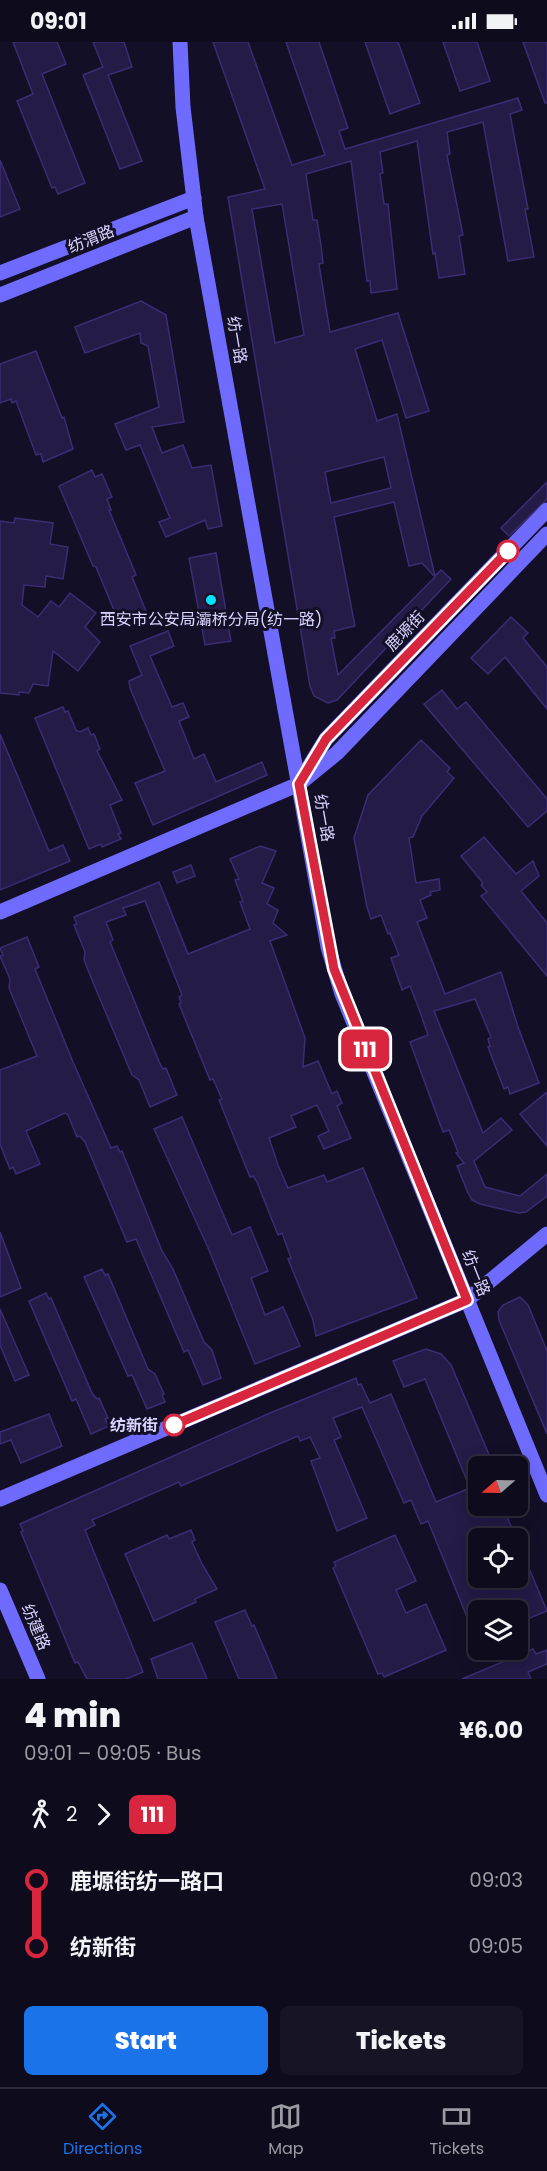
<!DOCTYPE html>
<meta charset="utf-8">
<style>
:root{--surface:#0e0b1c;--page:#171425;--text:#f1f3f6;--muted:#9b9ba3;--line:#2e2b3b;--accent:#1a73e8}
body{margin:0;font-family:Poppins,"Noto Sans SC",sans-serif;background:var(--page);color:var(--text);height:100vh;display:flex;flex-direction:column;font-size:22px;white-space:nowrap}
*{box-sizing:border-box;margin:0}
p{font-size:20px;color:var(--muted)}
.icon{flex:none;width:33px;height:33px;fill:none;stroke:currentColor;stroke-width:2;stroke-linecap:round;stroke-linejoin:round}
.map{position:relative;height:1637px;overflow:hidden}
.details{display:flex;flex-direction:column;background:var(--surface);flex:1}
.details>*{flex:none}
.badge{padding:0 12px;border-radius:9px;font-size:21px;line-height:39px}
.needle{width:39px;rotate:250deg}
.controls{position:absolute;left:468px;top:1414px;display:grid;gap:12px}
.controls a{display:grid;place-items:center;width:60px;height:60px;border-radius:9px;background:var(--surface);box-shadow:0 3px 15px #0003,0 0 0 2px var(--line);font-size:30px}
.map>.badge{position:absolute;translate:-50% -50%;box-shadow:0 0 0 3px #fff}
.legs{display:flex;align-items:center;gap:9px;height:66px;padding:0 24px;font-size:20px}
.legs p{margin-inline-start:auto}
.overview{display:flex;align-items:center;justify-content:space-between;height:102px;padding:0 24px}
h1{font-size:33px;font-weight:800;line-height:45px}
.button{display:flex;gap:12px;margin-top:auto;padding:12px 24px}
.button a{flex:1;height:69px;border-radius:9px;background:var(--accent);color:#fff;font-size:24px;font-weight:800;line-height:69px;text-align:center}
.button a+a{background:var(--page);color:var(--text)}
ul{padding:0 24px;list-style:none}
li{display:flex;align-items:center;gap:21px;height:66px;font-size:22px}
li i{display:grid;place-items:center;width:9px;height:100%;margin:0 8px;background:currentColor}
li i::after{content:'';width:15px;height:15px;margin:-8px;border:4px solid;border-radius:50%;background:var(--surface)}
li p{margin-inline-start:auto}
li:first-child i{background:linear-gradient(#0000 50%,currentColor 0)}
li:last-child i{background:linear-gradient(currentColor 50%,#0000 0)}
.status{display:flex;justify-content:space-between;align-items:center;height:42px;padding:0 30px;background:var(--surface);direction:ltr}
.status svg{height:16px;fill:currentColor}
.menu{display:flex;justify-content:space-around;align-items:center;height:84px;border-top:2px solid var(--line);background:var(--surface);font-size:16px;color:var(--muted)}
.menu a{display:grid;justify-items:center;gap:3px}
.menu .active{color:var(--accent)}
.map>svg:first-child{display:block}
.building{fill:#241b47;stroke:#3b2d73;stroke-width:1.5;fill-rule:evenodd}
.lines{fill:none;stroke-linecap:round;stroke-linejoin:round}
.secondary{stroke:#6f6bff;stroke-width:15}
.line-1-casing{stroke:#fff;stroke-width:14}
.line-1{stroke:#d7263d;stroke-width:9}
.stop-1-dot{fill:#fff;stroke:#d7263d;stroke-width:3}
.poi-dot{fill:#00e5ff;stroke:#130f26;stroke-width:2}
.labels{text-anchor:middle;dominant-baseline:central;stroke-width:6;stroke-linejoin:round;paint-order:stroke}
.street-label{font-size:16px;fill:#d9d4ff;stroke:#130f26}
.poi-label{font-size:16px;fill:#d9d4ff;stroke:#130f26}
.stop-label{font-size:16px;font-weight:bold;fill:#d9d4ff;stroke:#130f26;text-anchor:end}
</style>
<div class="status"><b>09:01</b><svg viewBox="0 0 49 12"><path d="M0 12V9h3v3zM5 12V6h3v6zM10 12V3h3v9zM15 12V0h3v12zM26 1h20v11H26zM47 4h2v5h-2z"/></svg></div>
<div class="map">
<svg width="547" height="1637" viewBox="0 0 547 1637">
<rect width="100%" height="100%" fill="#130f26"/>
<!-- building -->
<g class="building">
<path d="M 13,0 L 57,0 L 66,22 L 42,32 L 85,141 L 58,152 L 55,145 L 52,146 L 17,59 L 33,52 Z"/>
<path d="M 93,0 L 124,0 L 132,25 L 108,33 L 142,119 L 120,127 L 83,33 L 103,25 Z"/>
<path d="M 213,0 L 248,0 L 292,123 L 325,113 L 286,0 L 319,0 L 348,86 L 339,89 L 345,107 L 518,56 L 522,68 L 510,72 L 528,167 L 525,167 L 534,215 L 508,219 L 483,80 L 447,90 L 450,112 L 447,113 L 463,193 L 459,194 L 465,232 L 439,236 L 435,211 L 433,212 L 417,99 L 380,110 L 383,131 L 380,132 L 384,162 L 388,162 L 397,247 L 371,251 L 370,239 L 367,239 L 351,119 L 306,132 L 313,178 L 317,178 L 321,203 L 323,221 L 319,222 L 330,290 L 398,271 L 429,369 L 406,376 L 382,298 L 355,307 L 377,379 L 397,372 L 435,534 L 441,528 L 451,537 L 337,658 L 328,661 L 314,654 L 310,644 L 228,155 L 265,147 ZM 282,162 L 304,293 L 275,301 L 252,167 ZM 384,415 L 391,446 L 331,461 L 325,430 ZM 394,460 L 409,524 L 422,521 L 435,535 L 338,633 L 331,596 L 335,596 L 334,589 L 355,584 L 334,475 Z"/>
<path d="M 365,0 L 398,0 L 420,61 L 390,72 Z"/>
<path d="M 443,0 L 477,0 L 490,39 L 460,49 Z"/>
<path d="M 523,0 L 547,0 L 547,61 L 545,61 Z"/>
<path d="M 0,118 L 20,167 L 0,175 Z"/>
<path d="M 141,259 L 166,273 L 184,380 L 152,385 L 162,411 L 183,403 L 192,426 L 211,423 L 222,484 L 208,487 L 205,478 L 166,495 L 159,480 L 170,476 L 140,403 L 126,408 L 115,382 L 159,365 L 148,304 L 141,301 L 140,291 L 85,311 L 75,285 Z"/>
<path d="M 36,309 L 62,376 L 64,375 L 73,407 L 43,420 L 41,412 L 36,413 L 16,359 L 12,361 L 11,357 L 0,361 L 0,322 Z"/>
<path d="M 92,428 L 95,435 L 102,432 L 112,455 L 107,457 L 111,468 L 109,468 L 136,533 L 132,535 L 146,569 L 119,580 L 96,525 L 93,524 L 59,444 Z"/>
<path d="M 547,440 L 547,457 L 509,494 L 501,486 Z"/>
<path d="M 15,476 L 53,481 L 50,502 L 68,505 L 63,537 L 46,534 L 45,545 L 24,543 L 22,563 L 38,575 L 51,559 L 59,565 L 70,551 L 96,571 L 85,585 L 100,600 L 78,629 L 53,609 L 48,644 L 33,642 L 29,651 L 19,650 L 19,653 L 0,651 L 0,479 L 14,481 Z"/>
<path d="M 216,511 L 231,599 L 205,603 L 189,516 Z"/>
<path d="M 511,575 L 528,591 L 523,596 L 547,625 L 547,667 L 505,615 L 488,632 L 471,616 Z"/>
<path d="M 168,589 L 174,604 L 150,614 L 172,665 L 183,661 L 189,675 L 179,679 L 194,717 L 204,712 L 216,740 L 262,720 L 267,733 L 153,783 L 135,741 L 165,729 L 130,646 L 129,639 L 142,633 L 130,604 Z"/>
<path d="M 442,648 L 457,667 L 466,660 L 547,757 L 547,769 L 528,785 L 424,662 Z"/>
<path d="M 63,665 L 65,670 L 68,669 L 76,688 L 80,690 L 88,686 L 91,693 L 94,692 L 100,707 L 97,709 L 122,758 L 110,763 L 121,791 L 118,792 L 121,797 L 102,805 L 101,802 L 89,807 L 35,676 Z"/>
<path d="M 0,692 L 49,809 L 63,803 L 70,819 L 0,848 Z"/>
<path d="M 421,698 L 450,726 L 447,730 L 454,736 L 422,774 L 413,795 L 409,796 L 416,841 L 439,837 L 440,848 L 430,850 L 431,853 L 420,858 L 427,876 L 417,880 L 445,952 L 501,930 L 518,985 L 539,1041 L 510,1052 L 508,1045 L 504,1047 L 488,1005 L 490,1004 L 488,997 L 491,995 L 475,957 L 434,969 L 483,1091 L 501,1076 L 512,1088 L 474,1119 L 485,1145 L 520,1154 L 547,1132 L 547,1154 L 526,1170 L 519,1171 L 480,1162 L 472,1158 L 468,1151 L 457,1124 L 464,1121 L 456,1111 L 458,1110 L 449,1088 L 443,1090 L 410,1000 L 428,993 L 419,967 L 410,944 L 402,948 L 391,916 L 399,913 L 390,891 L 388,892 L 381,873 L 371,877 L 367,865 L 354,796 L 368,753 Z"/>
<path d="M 484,795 L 516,832 L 533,819 L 539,834 L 521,849 L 547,881 L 547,934 L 481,854 L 487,850 L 481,843 L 483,841 L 461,814 Z"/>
<path d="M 260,804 L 276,809 L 262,841 L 274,846 L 267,862 L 278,868 L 273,881 L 287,893 L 270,899 L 305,996 L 303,1025 L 318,1019 L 332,1052 L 337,1049 L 342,1061 L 337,1064 L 351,1096 L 324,1107 L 318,1094 L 329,1089 L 317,1063 L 291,1074 L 296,1085 L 269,1096 L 278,1123 L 288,1146 L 324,1133 L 327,1140 L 363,1126 L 417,1256 L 316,1294 L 313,1278 L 288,1217 L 291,1216 L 282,1191 L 278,1193 L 257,1140 L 253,1134 L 250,1135 L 219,1058 L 222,1057 L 213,1037 L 210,1038 L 179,962 L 181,961 L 179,955 L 182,953 L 145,859 L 123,866 L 126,873 L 106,880 L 113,898 L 110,900 L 134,958 L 160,1022 L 163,1027 L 166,1026 L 177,1053 L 150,1065 L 139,1038 L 132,1033 L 92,938 L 84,918 L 85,910 L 74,883 L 77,882 L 74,875 L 159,840 L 188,912 L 250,887 L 240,860 L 243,859 L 235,838 L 239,837 L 230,817 Z"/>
<path d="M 191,823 L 195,834 L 177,841 L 173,830 Z"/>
<path d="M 27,895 L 39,925 L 35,927 L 73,1020 L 111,1106 L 117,1104 L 120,1110 L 122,1109 L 162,1209 L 173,1227 L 204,1300 L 212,1308 L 221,1336 L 203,1343 L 188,1308 L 184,1310 L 136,1197 L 127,1200 L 85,1100 L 80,1094 L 77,1095 L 68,1073 L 65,1071 L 26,1089 L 40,1122 L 16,1132 L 13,1125 L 10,1127 L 0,1102 L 0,1028 L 37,1014 L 9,946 L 10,937 L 0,914 L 3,913 L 0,906 Z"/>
<path d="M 547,1050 L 547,1104 L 520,1072 Z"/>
<path d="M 182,1075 L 232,1193 L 250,1185 L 268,1229 L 251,1236 L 265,1273 L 283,1265 L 300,1304 L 255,1322 L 209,1208 L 154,1087 Z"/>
<path d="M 0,1190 L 21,1246 L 0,1255 Z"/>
<path d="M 102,1227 L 105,1233 L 108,1232 L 148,1327 L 155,1332 L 164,1352 L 162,1353 L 165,1360 L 147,1367 L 132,1333 L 128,1334 L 84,1235 Z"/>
<path d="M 46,1251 L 49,1257 L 51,1256 L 92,1351 L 97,1357 L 99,1356 L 108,1376 L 105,1377 L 109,1384 L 91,1392 L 76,1357 L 72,1359 L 29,1259 Z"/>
<path d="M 520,1255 L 528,1263 L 547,1309 L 547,1392 L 499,1278 L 498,1270 L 503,1263 Z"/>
<path d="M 0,1267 L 29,1333 L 15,1339 L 0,1303 Z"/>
<path d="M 426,1307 L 441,1312 L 451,1323 L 493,1422 L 478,1425 L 478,1464 L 503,1464 L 516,1497 L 478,1497 L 478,1536 L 518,1536 L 518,1500 L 547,1569 L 518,1581 L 518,1569 L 478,1569 L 478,1602 L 428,1479 L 421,1482 L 411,1458 L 404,1461 L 362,1365 L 333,1376 L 341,1395 L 334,1398 L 367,1476 L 337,1489 L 311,1419 L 320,1416 L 310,1395 L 300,1399 L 298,1394 L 181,1444 L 179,1440 L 92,1478 L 95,1483 L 85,1488 L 143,1630 L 126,1637 L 87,1637 L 78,1620 L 75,1621 L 21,1490 L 23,1489 L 20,1482 L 270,1371 L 356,1336 L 358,1343 L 361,1342 L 370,1361 L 391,1352 L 436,1460 L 470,1446 L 425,1337 L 404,1345 L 393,1319 Z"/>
<path d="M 49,1372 L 62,1404 L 21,1421 L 11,1398 L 0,1402 L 0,1390 Z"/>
<path d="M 191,1488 L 195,1498 L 192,1500 L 202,1522 L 217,1547 L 195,1557 L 196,1560 L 154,1579 L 125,1512 L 167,1493 L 169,1497 Z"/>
<path d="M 395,1493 L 416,1539 L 396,1548 L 406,1571 L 426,1562 L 446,1608 L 384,1635 L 382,1631 L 378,1632 L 333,1526 L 336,1524 L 334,1520 Z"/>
<path d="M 245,1568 L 252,1584 L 254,1583 L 277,1637 L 239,1637 L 215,1580 Z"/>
<path d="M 192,1601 L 207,1637 L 158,1637 L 151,1617 Z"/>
<path d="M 533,1607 L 536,1612 L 547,1608 L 547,1622 L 528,1630 L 531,1637 L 462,1637 Z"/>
</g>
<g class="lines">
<!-- secondary -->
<g class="secondary">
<path d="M 180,0 L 183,65 L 196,175 L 328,905 L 342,952 L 547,1453"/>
<path d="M 0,231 L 194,156"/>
<path d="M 0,253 L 196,175"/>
<path d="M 305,731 L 326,697 L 547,468"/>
<path d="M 0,870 L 299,742 L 337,711 L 547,492"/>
<path d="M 0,1457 L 467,1258 L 547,1192"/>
<path d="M 0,1548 L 38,1637"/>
</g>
</g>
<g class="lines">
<!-- line-1 casing -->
<g class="line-1-casing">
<path id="line-1" d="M 174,1383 L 467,1258 L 334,927 L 299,742 L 326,697 L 508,509"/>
</g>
<!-- line-1 -->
<use href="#line-1" class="line-1"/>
</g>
<!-- markers -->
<g class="stop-1-dot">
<circle cx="508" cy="509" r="10"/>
<circle cx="174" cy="1383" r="10"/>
</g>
<circle class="poi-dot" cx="211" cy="558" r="6"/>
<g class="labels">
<!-- street labels -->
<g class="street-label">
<text transform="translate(91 197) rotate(-22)">纺渭路</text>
<text transform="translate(237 298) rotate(80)">纺一路</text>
<text transform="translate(405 589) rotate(-46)">鹿塬街</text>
<text transform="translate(324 776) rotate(80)">纺一路</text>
<text transform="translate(476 1231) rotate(68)">纺一路</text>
<text transform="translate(36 1585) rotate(67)">纺建路</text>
</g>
<!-- poi labels -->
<g class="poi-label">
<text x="211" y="577">西安市公安局灞桥分局(纺一路)</text>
</g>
<!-- stop labels -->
<g class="stop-label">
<text x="158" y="1383">纺新街</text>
</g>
</g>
</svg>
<div class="controls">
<a><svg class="needle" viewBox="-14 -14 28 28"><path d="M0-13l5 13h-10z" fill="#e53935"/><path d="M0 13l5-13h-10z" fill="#9b9ba3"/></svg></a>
<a><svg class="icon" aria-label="locate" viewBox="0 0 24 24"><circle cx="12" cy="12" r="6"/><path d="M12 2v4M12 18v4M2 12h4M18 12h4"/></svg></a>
<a><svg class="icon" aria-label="layers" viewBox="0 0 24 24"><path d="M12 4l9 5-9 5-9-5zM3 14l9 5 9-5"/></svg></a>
</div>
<b class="badge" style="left:365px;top:1007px;background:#d7263d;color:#fff">111</b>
</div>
<section class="details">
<div class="overview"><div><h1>4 min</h1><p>09:01 – 09:05 · Bus</p></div><b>¥6.00</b></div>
<div class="legs"><svg class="icon" aria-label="walk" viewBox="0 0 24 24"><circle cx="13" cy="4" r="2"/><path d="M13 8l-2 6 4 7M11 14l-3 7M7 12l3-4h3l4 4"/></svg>2<svg class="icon" aria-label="forward" viewBox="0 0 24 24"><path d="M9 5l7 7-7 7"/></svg><b class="badge" style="background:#d7263d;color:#fff">111</b></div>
<ul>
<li><i style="color:#d7263d"></i><b>鹿塬街纺一路口</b><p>09:03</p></li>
<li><i style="color:#d7263d"></i><b>纺新街</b><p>09:05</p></li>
</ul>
<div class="button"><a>Start</a><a>Tickets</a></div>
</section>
<nav class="menu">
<a class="active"><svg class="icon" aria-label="directions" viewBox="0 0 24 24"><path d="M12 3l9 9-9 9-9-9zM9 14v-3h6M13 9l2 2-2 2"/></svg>Directions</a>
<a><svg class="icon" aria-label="map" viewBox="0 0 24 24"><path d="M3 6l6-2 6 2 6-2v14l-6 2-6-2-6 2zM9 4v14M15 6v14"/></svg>Map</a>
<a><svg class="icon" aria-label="tickets" viewBox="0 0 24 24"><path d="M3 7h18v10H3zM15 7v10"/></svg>Tickets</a>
</nav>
